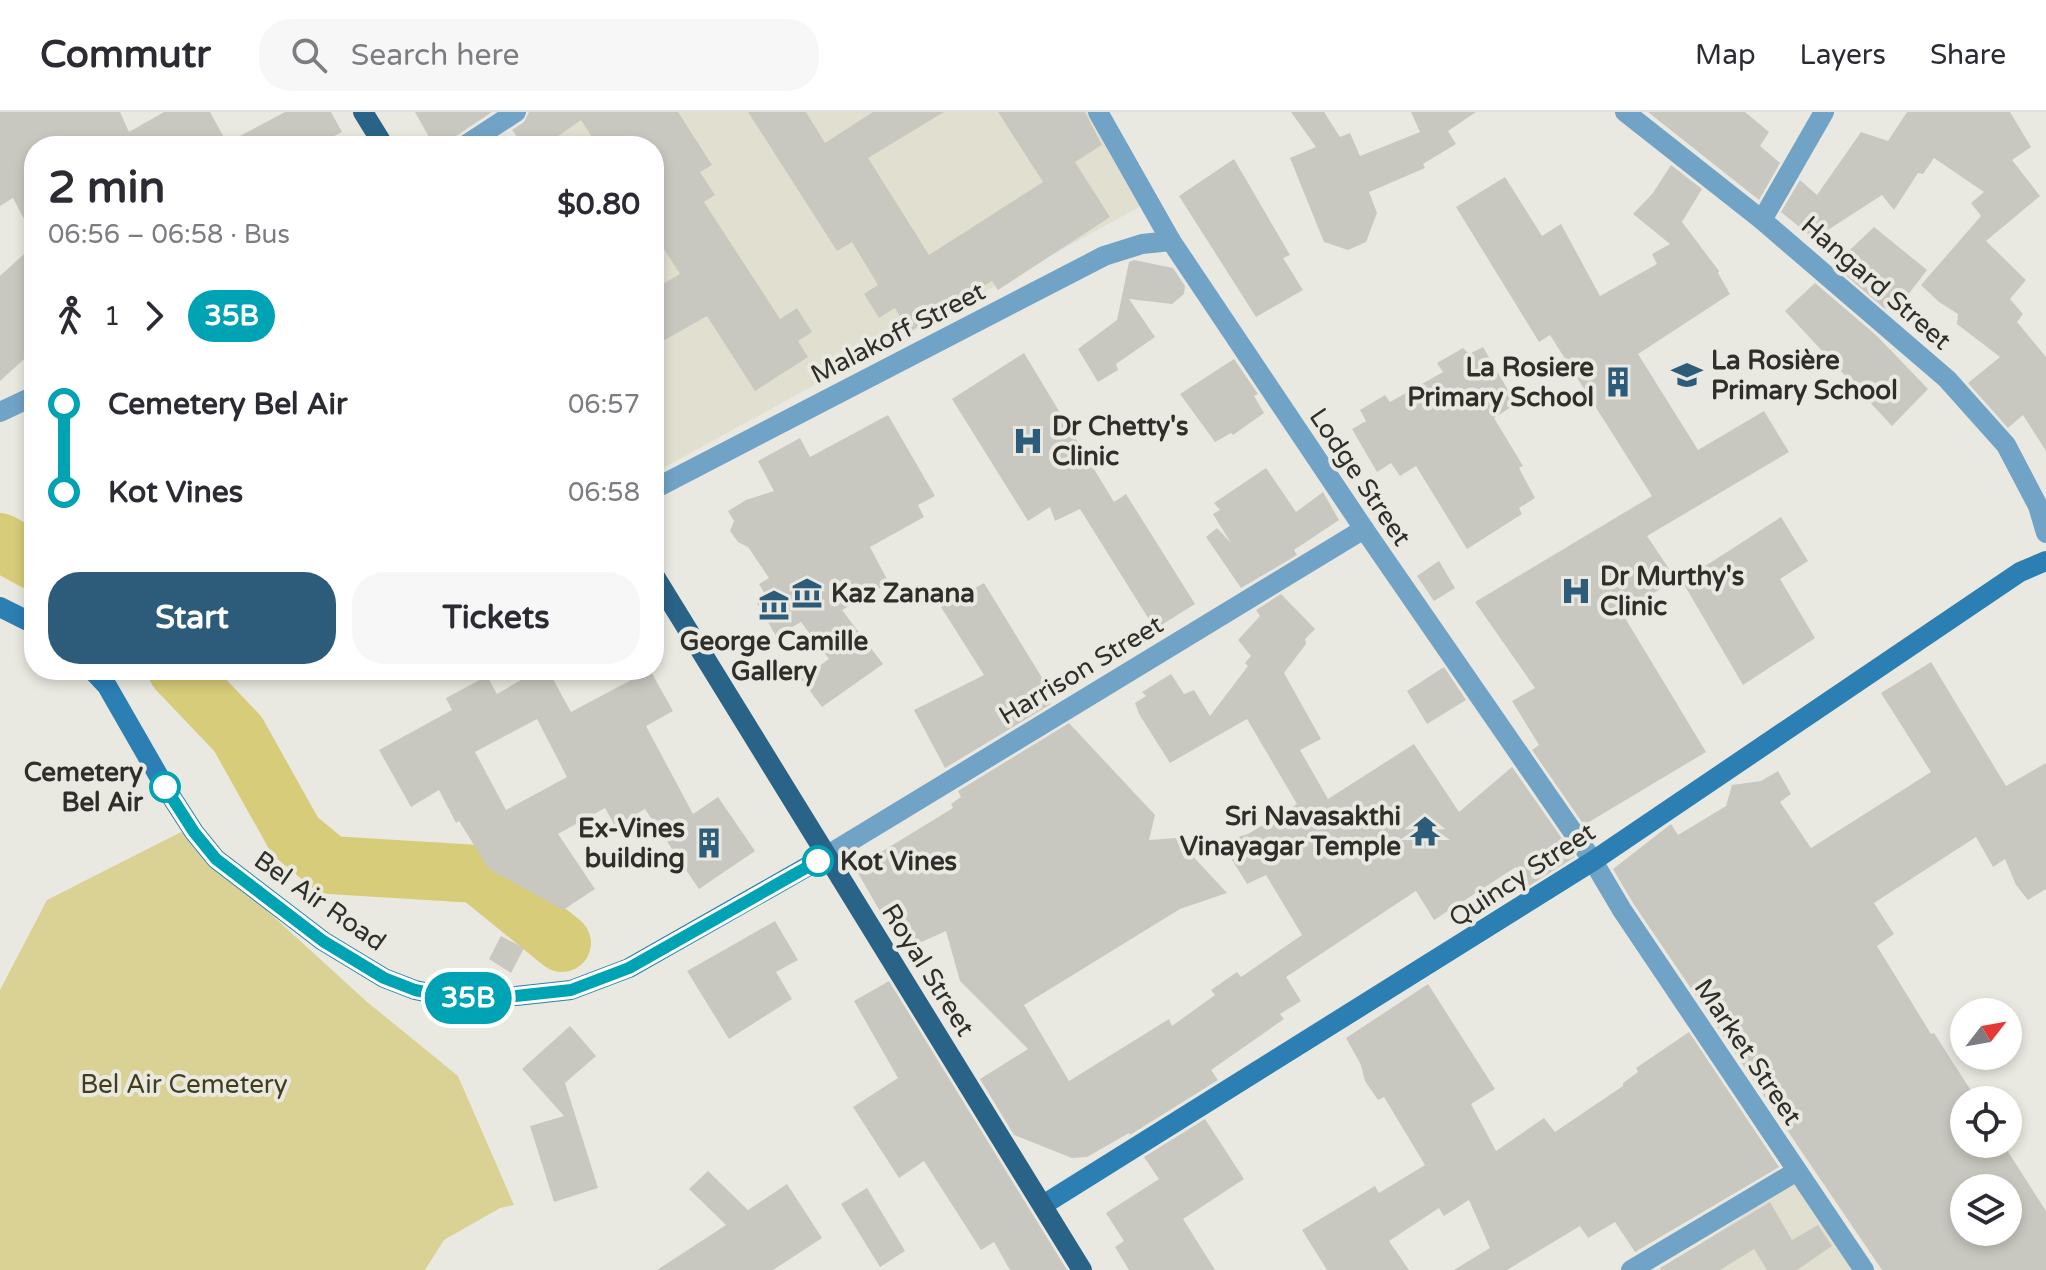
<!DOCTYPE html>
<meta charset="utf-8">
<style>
:root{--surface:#fff;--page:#f7f7f7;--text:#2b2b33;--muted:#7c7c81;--line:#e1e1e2;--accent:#2d5c7b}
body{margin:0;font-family:"Varela Round",sans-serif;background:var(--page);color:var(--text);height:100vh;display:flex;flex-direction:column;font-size:30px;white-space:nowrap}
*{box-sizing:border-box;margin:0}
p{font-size:26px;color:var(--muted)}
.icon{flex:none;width:44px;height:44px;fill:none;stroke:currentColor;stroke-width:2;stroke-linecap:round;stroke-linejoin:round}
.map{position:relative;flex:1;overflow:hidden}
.panel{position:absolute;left:24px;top:24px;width:640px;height:544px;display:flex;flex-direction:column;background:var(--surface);border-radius:32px;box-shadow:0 4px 12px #0003}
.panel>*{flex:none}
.badge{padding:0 16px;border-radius:26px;font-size:28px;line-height:52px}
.needle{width:52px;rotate:59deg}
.fabs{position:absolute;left:1950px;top:886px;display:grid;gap:16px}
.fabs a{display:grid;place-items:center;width:72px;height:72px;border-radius:50%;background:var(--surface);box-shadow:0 4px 12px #0003;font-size:40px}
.map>.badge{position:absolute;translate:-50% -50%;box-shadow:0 0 0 4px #fff}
.legs{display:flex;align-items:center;gap:12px;height:88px;padding:0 24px;font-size:26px}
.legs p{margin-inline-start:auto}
.headline{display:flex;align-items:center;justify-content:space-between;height:136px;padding:0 24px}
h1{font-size:44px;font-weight:700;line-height:60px}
.primary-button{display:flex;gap:16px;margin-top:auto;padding:16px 24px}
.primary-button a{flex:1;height:92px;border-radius:32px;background:var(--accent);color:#fff;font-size:32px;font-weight:700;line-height:92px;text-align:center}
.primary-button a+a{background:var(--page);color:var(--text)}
ul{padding:0 24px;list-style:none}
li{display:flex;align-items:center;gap:28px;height:88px;font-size:30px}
li i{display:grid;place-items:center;width:12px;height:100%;margin:0 10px;background:currentColor}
li i::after{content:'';width:20px;height:20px;margin:-10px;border:6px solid;border-radius:50%;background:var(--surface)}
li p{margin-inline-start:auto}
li:first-child i{background:linear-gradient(#0000 50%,currentColor 0)}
li:last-child i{background:linear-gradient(currentColor 50%,#0000 0)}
header{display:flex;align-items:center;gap:48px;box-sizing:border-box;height:112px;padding:0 40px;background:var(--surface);border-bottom:2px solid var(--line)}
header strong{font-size:38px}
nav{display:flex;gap:44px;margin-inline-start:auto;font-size:28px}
.search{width:560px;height:72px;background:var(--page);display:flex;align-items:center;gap:20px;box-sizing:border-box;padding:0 28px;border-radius:32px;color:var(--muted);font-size:30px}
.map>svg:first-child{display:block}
.built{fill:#e1dfd0}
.green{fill:#dad294}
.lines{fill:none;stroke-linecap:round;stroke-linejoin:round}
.river{stroke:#d7cc79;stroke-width:58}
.building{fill:#c9c8c0;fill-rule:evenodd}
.street{stroke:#71a3c6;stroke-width:20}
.secondary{stroke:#2b7fb3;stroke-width:20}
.primary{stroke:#2a6388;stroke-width:20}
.line-1-casing{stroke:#fff;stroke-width:18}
.line-1{stroke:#00a3b4;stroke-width:12}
.stop-1-dot{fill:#fff;stroke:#00a3b4;stroke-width:4}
.labels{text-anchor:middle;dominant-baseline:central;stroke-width:8;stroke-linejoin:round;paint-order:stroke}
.street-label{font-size:26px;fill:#2e2e2a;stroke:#eae9e1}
.poi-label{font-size:26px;font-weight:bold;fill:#2e2e2a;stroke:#eae9e1;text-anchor:start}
.stop-label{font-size:26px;font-weight:bold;fill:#2e2e2a;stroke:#eae9e1;text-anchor:end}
.park-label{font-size:26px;fill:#433e1a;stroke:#eae9e1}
</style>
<header>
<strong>Commutr</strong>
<div class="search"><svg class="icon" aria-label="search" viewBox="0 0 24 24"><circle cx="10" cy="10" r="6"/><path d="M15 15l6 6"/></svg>Search here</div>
<nav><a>Map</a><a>Layers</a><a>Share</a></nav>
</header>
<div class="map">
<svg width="2046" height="1158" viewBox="0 0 2046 1158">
<rect width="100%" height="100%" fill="#eae9e1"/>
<!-- built -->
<g class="built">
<path d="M 578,0 L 1099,0 L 1141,94 L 654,361 L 654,34 L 527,34 Z"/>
<path d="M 1798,1067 L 1858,1158 L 1661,1158 Z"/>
</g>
<!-- green -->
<path class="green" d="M 181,720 L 366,889 L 458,964 L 514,1093 L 500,1096 L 444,1128 L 425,1158 L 0,1158 L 0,878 L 47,788 Z"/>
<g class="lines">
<!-- river -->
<g class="river">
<path d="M 0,430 L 34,449"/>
<path d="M 177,558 L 238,622 L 295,724 L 330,753 L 477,762 L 562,831"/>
</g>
</g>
<!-- building -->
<g class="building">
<path d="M 0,0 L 120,0 L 129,20 L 164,0 L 210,0 L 227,31 L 285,0 L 331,0 L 342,20 L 315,34 L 34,34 L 34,126 L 13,86 L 0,94 Z"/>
<path d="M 415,0 L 492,0 L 441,34 L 434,34 Z"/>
<path d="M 529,0 L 678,0 L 712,53 L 700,60 L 715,83 L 704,90 L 780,207 L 797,196 L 812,220 L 798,229 L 808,245 L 755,279 L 707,204 L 654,234 L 654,177 L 680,162 L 654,121 L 654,34 L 598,34 L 581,8 L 544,34 L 524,34 L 512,18 L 524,10 Z"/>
<path d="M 748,0 L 806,0 L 825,31 L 873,0 L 944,0 L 868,46 L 929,143 L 1043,70 L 998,0 L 1085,0 L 1102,33 L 1075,50 L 1110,105 L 998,178 L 992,169 L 909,220 L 895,196 L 879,206 L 864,182 L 878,173 L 852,130 L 837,139 Z"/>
<path d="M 1291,0 L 1324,0 L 1340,25 L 1350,21 L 1360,44 L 1420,20 L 1411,0 L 1476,0 L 1448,19 L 1456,32 L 1423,52 L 1425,56 L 1369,80 L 1377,101 L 1366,130 L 1348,138 L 1324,130 L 1290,46 L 1316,35 Z"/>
<path d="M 1648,0 L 1745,0 L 1769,20 L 1760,34 L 1780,51 L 1759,88 Z"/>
<path d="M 1907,0 L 2010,0 L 2031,35 L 2012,48 L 2040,84 L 1986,129 L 2026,168 L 2010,187 L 2023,202 L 2017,210 L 2046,245 L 2046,339 L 2023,303 L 2008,316 L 1968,271 L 2000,245 L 1957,212 L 1958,202 L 1939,190 L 1921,173 L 1981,104 L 1971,91 L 1984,80 L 1934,46 L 1923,62 L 1918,61 L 1894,98 L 1882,83 L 1814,127 L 1781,100 L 1800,68 L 1817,83 L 1861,20 L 1888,29 Z"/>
<path d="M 1234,47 L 1290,143 L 1283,146 L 1303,178 L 1256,205 L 1179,84 Z"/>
<path d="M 1671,53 L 1702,77 L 1682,110 L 1719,159 L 1718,161 L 1730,182 L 1638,242 L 1698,338 L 1764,299 L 1789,340 L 1647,424 L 1676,467 L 1622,501 L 1706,640 L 1584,713 L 1532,638 L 1539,633 L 1512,589 L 1535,576 L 1475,490 L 1652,384 L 1550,223 L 1539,230 L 1456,95 L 1505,65 L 1542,124 L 1561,112 L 1600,184 L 1657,152 L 1652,142 L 1670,132 L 1633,102 L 1653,81 Z"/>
<path d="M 1874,115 L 1927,158 L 1907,184 L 1901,182 L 1885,197 L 1834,153 Z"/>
<path d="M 34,133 L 34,238 L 0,269 L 0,164 Z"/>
<path d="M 1134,148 L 1173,156 L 1185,174 L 1184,182 L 1172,192 L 1129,187 L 1155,225 L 1116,252 L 1118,258 L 1098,270 L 1078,237 L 1117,208 L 1129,150 Z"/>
<path d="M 1815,171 L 1877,224 L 1928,277 L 1892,314 L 1785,199 Z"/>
<path d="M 1483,235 L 1516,292 L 1494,306 L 1523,354 L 1519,356 L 1535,386 L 1519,396 L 1522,402 L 1467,437 L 1416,354 L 1400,364 L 1391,351 L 1377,360 L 1352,317 L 1366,309 L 1360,298 L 1385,283 L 1390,290 L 1443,260 L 1437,251 L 1463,236 L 1469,242 Z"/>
<path d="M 1024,241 L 1114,390 L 1126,382 L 1195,492 L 1155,517 L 1080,397 L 1055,409 L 1050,395 L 1028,409 L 952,287 Z"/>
<path d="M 1234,247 L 1258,282 L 1254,284 L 1264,301 L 1233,323 L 1231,321 L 1215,330 L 1180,282 Z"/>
<path d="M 888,303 L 935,384 L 918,393 L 924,405 L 870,435 L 889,471 L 842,498 L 883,552 L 822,595 L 801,567 L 829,547 L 801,510 L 776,524 L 757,491 L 767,485 L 759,472 L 769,466 L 748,435 L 738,430 L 730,419 L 734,409 L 728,399 L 746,388 L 774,379 L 758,349 L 800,326 L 810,345 Z"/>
<path d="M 1266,356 L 1296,400 L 1323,380 L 1339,408 L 1294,438 L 1297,443 L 1241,476 L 1206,425 L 1217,416 L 1231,431 L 1213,402 L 1220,398 L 1214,391 Z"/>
<path d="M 1781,405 L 1808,449 L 1780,467 L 1815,526 L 1743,573 L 1682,469 Z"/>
<path d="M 1439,449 L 1455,476 L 1434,489 L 1417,464 Z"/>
<path d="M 984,471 L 1052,582 L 1045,586 L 1051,592 L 945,656 L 914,598 L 984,563 L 941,495 Z"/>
<path d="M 1281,482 L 1315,517 L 1305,527 L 1306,532 L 1284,561 L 1321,627 L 1300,638 L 1328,687 L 1414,632 L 1459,700 L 1512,655 L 1575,745 L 1529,774 L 1516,755 L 1434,808 L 1416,779 L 1286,865 L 1301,889 L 1280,902 L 1284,907 L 1211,958 L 1218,968 L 1130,1023 L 1129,1021 L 1087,1045 L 1072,1046 L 1014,1023 L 980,967 L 1028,937 L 960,869 L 946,819 L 908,836 L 886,799 L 881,801 L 855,756 L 953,696 L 951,692 L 961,685 L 958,679 L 1069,611 L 1155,703 L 1149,728 L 1176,726 L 1227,781 L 1180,797 L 1024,893 L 1069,969 L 1169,907 L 1172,914 L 1215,883 L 1211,878 L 1237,860 L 1241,865 L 1302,823 L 1266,763 L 1247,772 L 1221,730 L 1248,722 L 1297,692 L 1247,607 L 1170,651 L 1139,602 L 1135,591 L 1146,584 L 1142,580 L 1171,562 L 1184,582 L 1194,578 L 1210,604 L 1248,554 L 1245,551 L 1251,544 L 1238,528 L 1260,504 L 1256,498 Z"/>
<path d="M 1931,550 L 2006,674 L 2046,651 L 2046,777 L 2028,788 L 2016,773 L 2005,747 L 1993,755 L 1976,725 L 1874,791 L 1894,822 L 1877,834 L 1931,922 L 1934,921 L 1977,988 L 1964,988 L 1964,1032 L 2003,1032 L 2046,1099 L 2046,1158 L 1882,1158 L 1633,791 L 1613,757 L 1671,712 L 1678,723 L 1726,694 L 1732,673 L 1761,669 L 1778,659 L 1791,682 L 1780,690 L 1811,736 L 1931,660 L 1881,581 ZM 1964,1076 L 2008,1076 L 2008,1120 L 1964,1120 Z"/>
<path d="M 1444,555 L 1466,588 L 1427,612 L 1407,579 Z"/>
<path d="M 538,558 L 548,558 L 571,600 L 650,558 L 673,599 L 646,614 L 693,702 L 718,685 L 755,739 L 699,777 L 645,697 L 615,714 L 605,696 L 558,722 L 595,777 L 563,798 L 489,757 L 459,709 L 456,711 L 439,678 L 411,695 L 379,638 L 452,598 L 446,586 L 487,564 L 497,582 ZM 537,607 L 567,665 L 506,698 L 475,640 Z"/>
<path d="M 775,809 L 798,848 L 776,860 L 792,887 L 729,927 L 687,859 Z"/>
<path d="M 501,824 L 524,836 L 511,861 L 489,847 Z"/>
<path d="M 889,869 L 1067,1158 L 1010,1158 L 994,1130 L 981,1138 L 924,1049 L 899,1066 L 853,995 L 898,966 L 854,889 Z"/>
<path d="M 1428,872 L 1495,977 L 1471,992 L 1496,1039 L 1544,1006 L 1555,1020 L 1623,974 L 1623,971 L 1638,960 L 1636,956 L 1689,920 L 1779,1055 L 1635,1140 L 1615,1110 L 1588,1126 L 1580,1114 L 1507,1158 L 1454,1158 L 1490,1136 L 1469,1088 L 1444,1104 L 1439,1096 L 1389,1129 L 1409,1158 L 1327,1158 L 1302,1118 L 1375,1074 L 1379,1081 L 1425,1053 L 1384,985 L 1378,988 L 1365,969 L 1361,953 L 1346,926 Z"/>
<path d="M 570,914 L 596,944 L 565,971 L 598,1076 L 554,1090 L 530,1014 L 564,1004 L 522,957 Z"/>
<path d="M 1205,1007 L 1244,1067 L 1183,1107 L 1215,1158 L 1129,1158 L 1115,1135 L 1124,1129 L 1106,1101 L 1159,1067 L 1144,1045 Z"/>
<path d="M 708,1059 L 748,1098 L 787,1072 L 822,1126 L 773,1158 L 657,1158 L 726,1113 L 689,1077 Z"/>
<path d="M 867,1076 L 905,1139 L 880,1155 L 841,1092 Z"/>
<path d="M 1770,1090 L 1792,1128 L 1818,1113 L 1832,1134 L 1797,1158 L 1767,1158 L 1754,1137 L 1720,1158 L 1661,1158 L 1660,1156 Z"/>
</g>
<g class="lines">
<!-- street -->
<g class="street">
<path d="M 1098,0 L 1171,129 L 1364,417 L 1593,749 L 1622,798 L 1864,1158"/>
<path d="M 1625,0 L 1762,108 L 1947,267 L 2006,333 L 2038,394 L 2046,421"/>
<path d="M 464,34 L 516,0"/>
<path d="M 1762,108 L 1824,0"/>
<path d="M 0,300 L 34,284"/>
<path d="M 654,377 L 1104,144 L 1142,132 L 1171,129"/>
<path d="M 826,744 L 1364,417"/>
<path d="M 1631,1158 L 1797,1059"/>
</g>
<!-- secondary -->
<g class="secondary">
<path d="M 0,495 L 34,512"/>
<path d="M 92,558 L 107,574 L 165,675 L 194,720 L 216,747 L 323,829 L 384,866 L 415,878 L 454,886 L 516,884 L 571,878 L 629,856 L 826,744"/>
<path d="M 1043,1093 L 1593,749 L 2020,460 L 2046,449"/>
</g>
<!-- primary -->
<g class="primary">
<path d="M 363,0 L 384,34"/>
<path d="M 654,463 L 1082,1158"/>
</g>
</g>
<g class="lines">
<!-- line-1 casing -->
<g class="line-1-casing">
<path id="line-1" d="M 165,675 L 194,720 L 216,747 L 323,829 L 384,866 L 415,878 L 454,886 L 516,884 L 571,878 L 629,856 L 818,749"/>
</g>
<!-- line-1 -->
<use href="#line-1" class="line-1"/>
</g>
<!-- icons -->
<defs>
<g id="school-bare" transform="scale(2.4)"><path d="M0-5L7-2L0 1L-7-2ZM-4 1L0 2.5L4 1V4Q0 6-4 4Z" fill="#2d5c7b" stroke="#eae9e1" stroke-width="2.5" paint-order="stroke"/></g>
<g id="building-bare" transform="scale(2.4)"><path d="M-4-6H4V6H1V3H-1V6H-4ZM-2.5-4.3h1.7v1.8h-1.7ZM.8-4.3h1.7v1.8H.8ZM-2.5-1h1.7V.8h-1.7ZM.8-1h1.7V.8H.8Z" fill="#2d5c7b" stroke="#eae9e1" stroke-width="2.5" paint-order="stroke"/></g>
<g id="hospital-bare" transform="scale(2.4)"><path d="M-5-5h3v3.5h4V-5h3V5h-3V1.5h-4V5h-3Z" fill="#2d5c7b" stroke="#eae9e1" stroke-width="2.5" paint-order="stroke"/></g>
<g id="museum-bare" transform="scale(2.4)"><path d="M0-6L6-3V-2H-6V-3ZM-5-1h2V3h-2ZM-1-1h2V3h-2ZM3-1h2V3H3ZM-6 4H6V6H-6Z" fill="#2d5c7b" stroke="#eae9e1" stroke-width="2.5" paint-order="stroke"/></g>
<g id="temple-bare" transform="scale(2.4)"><path d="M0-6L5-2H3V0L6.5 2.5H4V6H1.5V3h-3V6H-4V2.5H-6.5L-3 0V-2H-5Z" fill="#2d5c7b" stroke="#eae9e1" stroke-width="2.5" paint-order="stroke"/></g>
</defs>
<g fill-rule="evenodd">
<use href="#school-bare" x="1687" y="263"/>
<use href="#building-bare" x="1618" y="270"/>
<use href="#hospital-bare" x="1028" y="329"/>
<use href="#hospital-bare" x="1576" y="479"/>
<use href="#museum-bare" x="807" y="481"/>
<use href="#museum-bare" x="774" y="493"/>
<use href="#temple-bare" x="1425" y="719"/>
<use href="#building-bare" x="709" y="731"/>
</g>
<!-- markers -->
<g class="stop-1-dot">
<circle cx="165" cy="675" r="14"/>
<circle cx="818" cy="749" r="14"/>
</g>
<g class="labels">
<!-- street labels -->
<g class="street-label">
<text transform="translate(1876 171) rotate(41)">Hangard Street</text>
<text transform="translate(898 221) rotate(-27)">Malakoff Street</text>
<text transform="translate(1360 365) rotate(56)">Lodge Street</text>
<text transform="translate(1081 558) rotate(-31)">Harrison Street</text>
<text transform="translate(1522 763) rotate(-33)">Quincy Street</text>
<text transform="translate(320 789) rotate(35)">Bel Air Road</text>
<text transform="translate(928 858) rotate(58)">Royal Street</text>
<text transform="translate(1748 940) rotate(56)">Market Street</text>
</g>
<!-- poi labels -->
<g class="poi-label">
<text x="1711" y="248">La Rosière<tspan x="1711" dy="30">Primary School</tspan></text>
<text x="1594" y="255" text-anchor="end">La Rosiere<tspan x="1594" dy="30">Primary School</tspan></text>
<text x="1052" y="314">Dr Chetty's<tspan x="1052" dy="30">Clinic</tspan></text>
<text x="1600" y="464">Dr Murthy's<tspan x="1600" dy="30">Clinic</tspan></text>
<text x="831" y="481">Kaz Zanana</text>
<text x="774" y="529" text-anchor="middle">George Camille<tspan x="774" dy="30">Gallery</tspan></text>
<text x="1401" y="704" text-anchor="end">Sri Navasakthi<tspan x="1401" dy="30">Vinayagar Temple</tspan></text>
<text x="685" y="716" text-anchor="end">Ex-Vines<tspan x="685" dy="30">building</tspan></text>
</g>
<!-- stop labels -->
<g class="stop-label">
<text x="143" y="660">Cemetery<tspan x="143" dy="30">Bel Air</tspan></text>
<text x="840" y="749" text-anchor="start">Kot Vines</text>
</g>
<!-- park labels -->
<g class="park-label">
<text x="184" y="972">Bel Air Cemetery</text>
</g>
</g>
</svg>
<div class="fabs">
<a><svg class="needle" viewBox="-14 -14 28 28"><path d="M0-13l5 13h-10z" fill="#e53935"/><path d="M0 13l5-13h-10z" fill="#7c7c81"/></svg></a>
<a><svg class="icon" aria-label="locate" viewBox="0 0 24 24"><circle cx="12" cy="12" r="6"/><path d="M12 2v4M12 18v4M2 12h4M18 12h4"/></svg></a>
<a><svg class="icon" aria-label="layers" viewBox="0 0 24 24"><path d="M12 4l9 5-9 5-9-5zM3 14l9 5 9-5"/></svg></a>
</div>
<b class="badge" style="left:468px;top:886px;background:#00a3b4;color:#fff">35B</b>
<section class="panel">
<div class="headline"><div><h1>2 min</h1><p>06:56 – 06:58 · Bus</p></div><b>$0.80</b></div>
<div class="legs"><svg class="icon" aria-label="walk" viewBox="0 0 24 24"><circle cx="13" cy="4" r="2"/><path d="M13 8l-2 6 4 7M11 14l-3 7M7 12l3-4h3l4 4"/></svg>1<svg class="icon" aria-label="forward" viewBox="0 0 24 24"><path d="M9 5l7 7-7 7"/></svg><b class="badge" style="background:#00a3b4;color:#fff">35B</b></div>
<ul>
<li><i style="color:#00a3b4"></i><b>Cemetery Bel Air</b><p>06:57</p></li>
<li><i style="color:#00a3b4"></i><b>Kot Vines</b><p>06:58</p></li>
</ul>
<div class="primary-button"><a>Start</a><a>Tickets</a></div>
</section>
</div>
